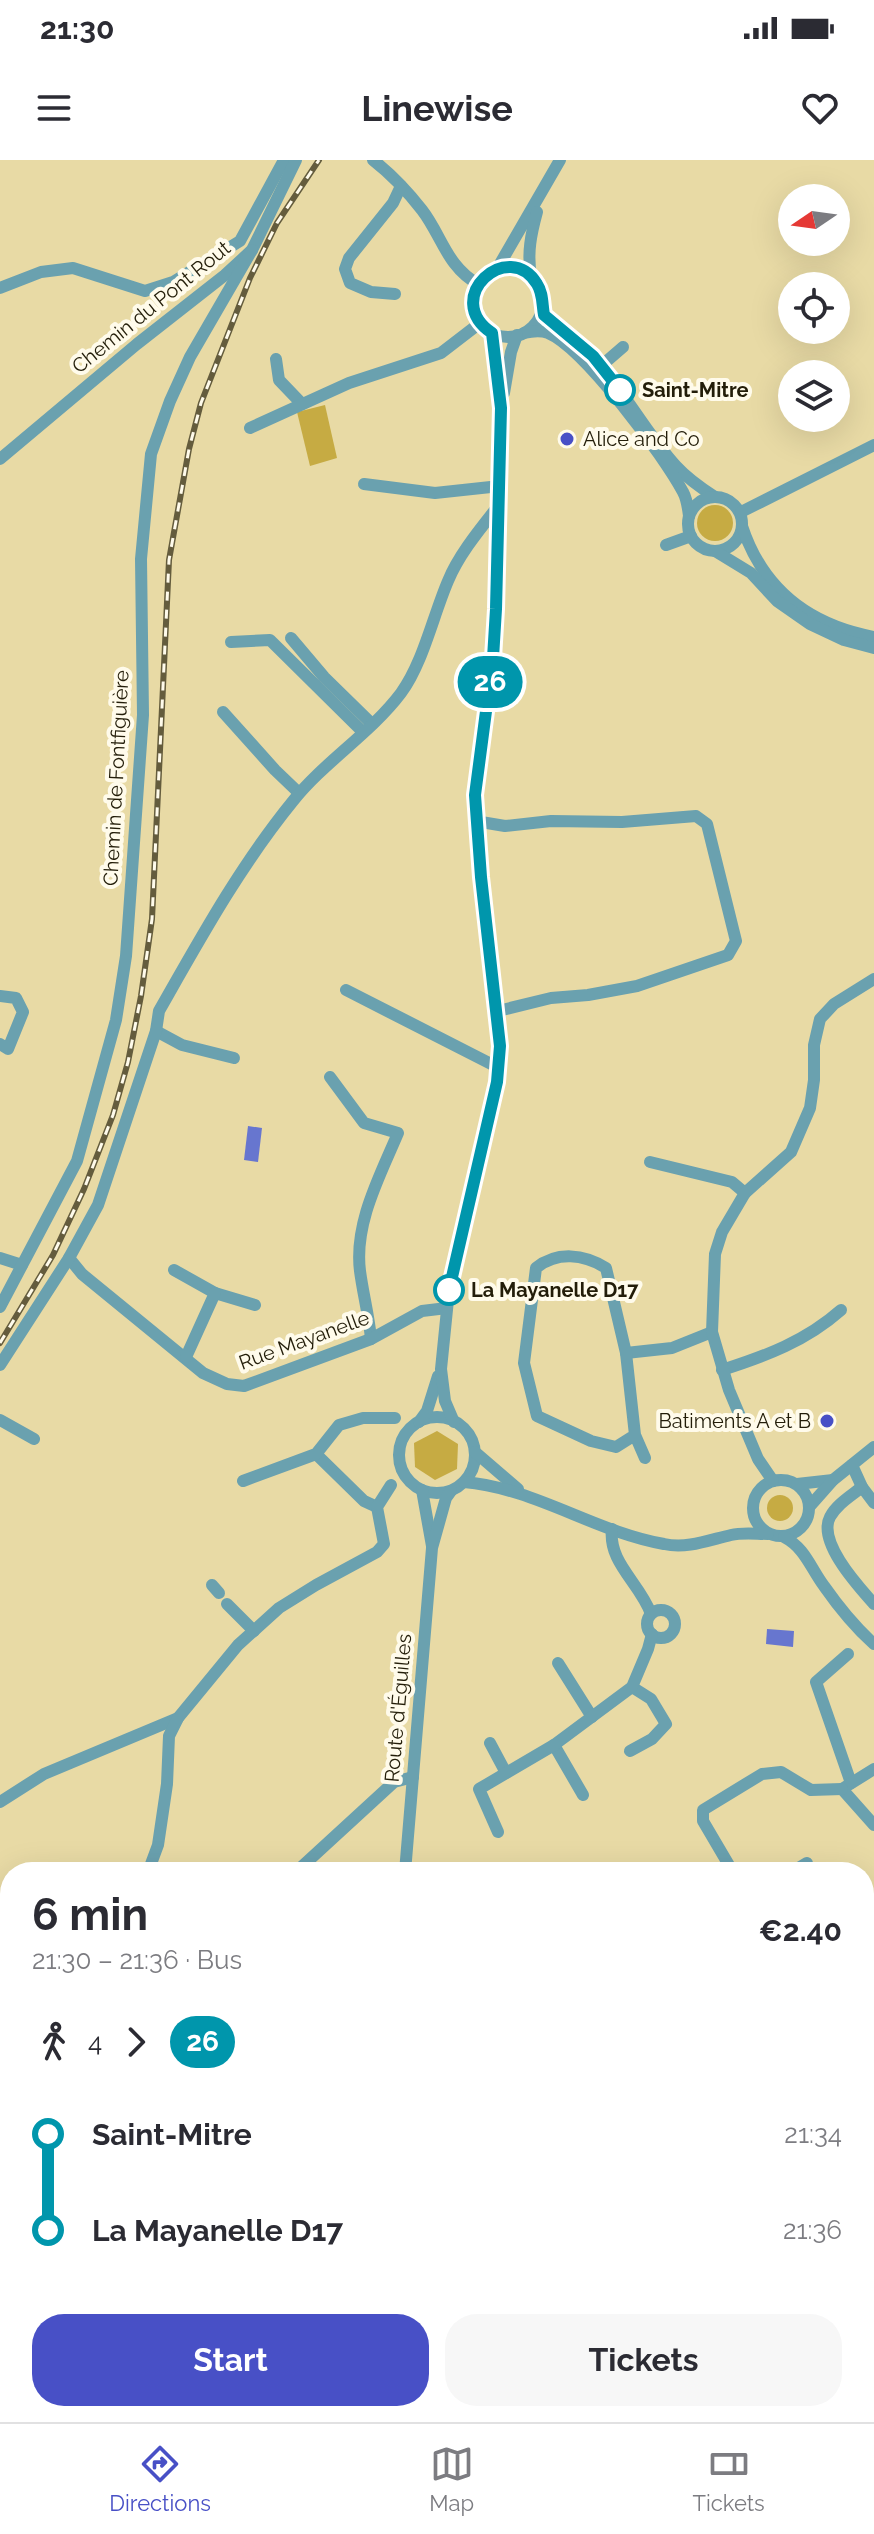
<!DOCTYPE html>
<meta charset="utf-8">
<style>
:root{--surface:#fff;--page:#f7f7f7;--text:#2b2b33;--muted:#7c7c81;--line:#e1e1e2;--accent:#4850c6}
body{margin:0;font-family:Raleway,sans-serif;background:var(--page);color:var(--text);height:100vh;display:flex;flex-direction:column;font-size:30px;white-space:nowrap}
*{box-sizing:border-box;margin:0}
p{font-size:26px;color:var(--muted)}
.icon{flex:none;width:44px;height:44px;fill:none;stroke:currentColor;stroke-width:2;stroke-linecap:round;stroke-linejoin:round}
.map{position:relative;flex:1;overflow:hidden}
.drawer{position:absolute;left:0px;top:1702px;width:874px;height:560px;display:flex;flex-direction:column;background:var(--surface);border-radius:32px 32px 0 0;box-shadow:0 8px 32px #0002}
.drawer>*{flex:none}
.badge{padding:0 16px;border-radius:26px;font-size:28px;line-height:52px}
.needle{width:52px;rotate:257deg}
.tools{position:absolute;left:778px;top:24px;display:grid;gap:16px}
.tools a{display:grid;place-items:center;width:72px;height:72px;border-radius:50%;background:var(--surface);box-shadow:0 8px 32px #0002;font-size:40px}
.map>.badge{position:absolute;translate:-50% -50%;box-shadow:0 0 0 4px #fff}
.legs{display:flex;align-items:center;gap:12px;height:88px;padding:0 32px;font-size:26px}
.legs p{margin-inline-start:auto}
.headline{display:flex;align-items:center;justify-content:space-between;height:136px;padding:0 32px}
h1{font-size:44px;font-weight:700;line-height:60px}
.button{display:flex;gap:16px;margin-top:auto;padding:16px 32px}
.button a{flex:1;height:92px;border-radius:32px;background:var(--accent);color:#fff;font-size:32px;font-weight:700;line-height:92px;text-align:center}
.button a+a{background:var(--page);color:var(--text)}
ul{padding:0 32px;list-style:none}
li{display:flex;align-items:center;gap:28px;height:96px;font-size:30px}
li i{display:grid;place-items:center;width:12px;height:100%;margin:0 10px;background:currentColor}
li i::after{content:'';width:20px;height:20px;margin:-10px;border:6px solid;border-radius:50%;background:var(--surface)}
li p{margin-inline-start:auto}
li:first-child i{background:linear-gradient(#0000 50%,currentColor 0)}
li:last-child i{background:linear-gradient(currentColor 50%,#0000 0)}
.status{display:flex;justify-content:space-between;align-items:center;height:56px;padding:0 40px;background:var(--surface);direction:ltr}
.status svg{height:22px;fill:currentColor}
header{display:flex;justify-content:space-between;align-items:center;height:104px;padding:0 32px;background:var(--surface);font-size:36px;font-weight:700}
.menu{display:flex;justify-content:space-around;align-items:center;height:112px;border-top:2px solid var(--line);background:var(--surface);font-size:22px;color:var(--muted)}
.menu a{display:grid;justify-items:center;gap:4px}
.menu .on{color:var(--accent)}
.map>svg:first-child{display:block}
.built{fill:#e1d094}
.green{fill:#c6ab43}
.water{fill:#6776cf}
.lines{fill:none;stroke-linecap:round;stroke-linejoin:round}
.minor{stroke:#6aa1af;stroke-width:12}
.rail-casing{stroke:#645c3d;stroke-width:6}
.rail{stroke:#fffbeb;stroke-width:3;stroke-dasharray:9;stroke-linecap:butt}
.line-1-casing{stroke:#fff;stroke-width:18}
.line-1{stroke:#0096ac;stroke-width:12}
.stop-1-dot{fill:#fff;stroke:#0096ac;stroke-width:4}
.poi-dot{fill:#4850c6;stroke:#fffbeb;stroke-width:3}
.labels{text-anchor:middle;dominant-baseline:central;stroke-width:8;stroke-linejoin:round;paint-order:stroke}
.street-label{font-size:20px;fill:#231d09;stroke:#fffbeb}
.stop-label{font-size:20px;font-weight:bold;fill:#231d09;stroke:#fffbeb;text-anchor:start}
.poi-label{font-size:20px;fill:#231d09;stroke:#fffbeb;text-anchor:start}
</style>
<div class="status"><b>21:30</b><svg viewBox="0 0 49 12"><path d="M0 12V9h3v3zM5 12V6h3v6zM10 12V3h3v9zM15 12V0h3v12zM26 1h20v11H26zM47 4h2v5h-2z"/></svg></div>
<header><svg class="icon" aria-label="menu" viewBox="0 0 24 24"><path d="M4 6h16M4 12h16M4 18h16"/></svg>Linewise<svg class="icon" aria-label="heart" viewBox="0 0 24 24"><path d="M12 20l-8-8c-3-5 5-10 8-4 3-6 11-1 8 4z"/></svg></header>
<div class="map">
<svg width="874" height="2262" viewBox="0 0 874 2262">
<rect width="100%" height="100%" fill="#e8daa5"/>
<!-- built -->
<path class="built" d="M 864,2059 L 874,2064 L 874,2175 L 864,2182 Z"/>
<!-- green -->
<g class="green">
<path d="M 325,245 L 337,298 L 310,306 L 297,252 Z"/>
<circle cx="715" cy="363" r="18"/>
<path d="M 437,1271 L 458,1284 L 457,1309 L 435,1320 L 415,1307 L 414,1283 Z"/>
<circle cx="780" cy="1348" r="13"/>
</g>
<!-- water -->
<g class="water">
<path d="M 248,966 L 262,968 L 258,1002 L 244,1000 Z"/>
<path d="M 767,1469 L 794,1471 L 793,1487 L 766,1484 Z"/>
</g>
<g class="lines">
<!-- minor -->
<g class="minor">
<path d="M 373,0 C 391,14 408,32 422,50 C 442,76 447,107 478,124"/>
<circle cx="508" cy="142" r="35"/>
<path d="M 497,109 L 560,0"/>
<path d="M 531,116 C 527,93 531,74 537,52"/>
<path d="M 0,128 L 41,112 L 73,108 L 145,131 L 173,122 L 240,81 L 284,0"/>
<path d="M 395,134 L 371,132 L 350,123 L 345,109 L 349,98 L 393,43 L 401,26"/>
<path d="M 542,145 C 547,167 577,180 593,197 C 624,230 645,272 676,306 C 687,318 701,328 715,337"/>
<path d="M 524,173 C 533,171 540,170 548,173 C 584,188 664,296 683,332 C 687,339 688,348 689,356"/>
<path d="M 276,199 L 279,220 L 302,244"/>
<path d="M 601,206 L 623,187"/>
<path d="M 504,233 L 511,192 L 517,175"/>
<path d="M 250,268 L 349,223 L 441,193 L 480,163"/>
<path d="M 0,299 L 137,184 L 225,115 L 252,90 L 296,0"/>
<path d="M 364,324 L 435,333 L 500,326"/>
<circle cx="715" cy="364" r="27"/>
<path d="M 741,352 L 874,285"/>
<path d="M 742,366 C 763,430 809,465 874,477"/>
<path d="M 666,385 L 691,376"/>
<path d="M 715,391 L 751,413 L 777,441 L 810,464 L 844,480 L 874,488"/>
<path d="M 291,478 L 324,517 L 372,564"/>
<path d="M 231,482 L 270,480 L 363,572"/>
<path d="M 223,552 L 275,610 L 299,633"/>
<path d="M 475,661 L 505,666 L 551,661 L 622,662 L 696,656 L 707,664 L 736,781 L 728,795 L 637,826 L 588,835 L 551,838 L 498,851"/>
<path d="M 346,830 L 499,908"/>
<path d="M 0,836 L 16,838 L 23,852 L 8,889 L 0,884"/>
<path d="M 156,871 L 182,885 L 234,898"/>
<path d="M 330,917 L 364,963 L 398,973 C 380,1016 354,1063 360,1111 C 363,1134 369,1156 371,1179"/>
<path d="M 650,1002 L 732,1022 L 745,1033"/>
<path d="M 0,1098 L 22,1105"/>
<path d="M 69,1098 L 82,1114 L 203,1213 L 227,1224 L 244,1226 L 371,1179 L 422,1151 L 447,1148"/>
<path d="M 174,1110 L 215,1133 L 255,1145"/>
<path d="M 0,1147 L 77,1001 L 116,860 L 126,796 L 143,555 L 141,399 L 151,294 L 170,241 L 190,197 L 252,90"/>
<path d="M 626,1193 L 672,1188 L 712,1172"/>
<path d="M 186,1197 L 215,1133"/>
<path d="M 0,1205 L 69,1098 L 98,1045 L 156,871 L 159,851 C 200,779 240,706 293,641 C 324,602 371,573 401,533 C 423,503 433,456 448,421 C 459,394 481,368 499,345"/>
<path d="M 722,1210 C 766,1196 806,1181 841,1150"/>
<circle cx="437" cy="1295" r="38"/>
<path d="M 0,1260 L 34,1279"/>
<path d="M 419,1262 L 427,1251 L 438,1216"/>
<path d="M 454,1262 L 445,1241 L 441,1209 L 449,1130 L 497,922 L 500,886 L 475,661 L 475,635 L 493,498 L 497,432 L 501,248 L 492,173"/>
<path d="M 635,1275 L 616,1287 L 591,1281 L 537,1256 L 524,1203 L 536,1108 C 557,1091 584,1094 606,1108 L 626,1193 L 635,1275 L 645,1298"/>
<path d="M 475,1292 L 518,1329"/>
<path d="M 316,1294 L 364,1341 L 377,1347"/>
<path d="M 852,1305 L 862,1327 L 874,1343"/>
<circle cx="781" cy="1348" r="28"/>
<path d="M 243,1321 L 316,1294 L 339,1265 L 363,1258 L 395,1258"/>
<path d="M 773,1321 L 758,1299 L 729,1230 L 712,1172 L 715,1094 L 722,1072 L 745,1033 L 791,992 L 810,948 L 814,920 L 814,885 L 820,859 L 834,844 L 874,819"/>
<path d="M 464,1322 C 535,1328 595,1372 664,1384 C 687,1389 709,1380 731,1375 C 743,1372 756,1374 768,1374"/>
<path d="M 797,1324 L 833,1320"/>
<path d="M 862,1327 C 851,1336 837,1344 830,1357 C 817,1382 859,1427 874,1444"/>
<path d="M 422,1330 L 432,1386"/>
<path d="M 810,1346 L 833,1320 L 874,1287"/>
<path d="M 612,1369 C 608,1403 640,1423 651,1454"/>
<path d="M 784,1377 C 805,1388 810,1407 824,1426 C 838,1446 856,1468 874,1484"/>
<path d="M 212,1425 L 219,1433"/>
<path d="M 227,1444 L 254,1471"/>
<circle cx="661" cy="1464" r="14"/>
<path d="M 848,1494 L 816,1522 L 851,1623"/>
<path d="M 558,1503 L 592,1557"/>
<path d="M 490,1583 L 506,1613"/>
<path d="M 554,1585 L 583,1635"/>
<path d="M 630,1591 L 652,1579 L 666,1564 L 651,1539 L 632,1527"/>
<path d="M 874,1609 L 842,1629 L 874,1665"/>
<path d="M 0,1642 L 44,1614 L 178,1558"/>
<path d="M 498,1672 L 479,1629 L 554,1585 L 632,1527 L 648,1489 L 652,1474"/>
<path d="M 148,1712 L 158,1685 L 167,1624 L 169,1576 L 178,1558 L 238,1485 L 279,1448 L 316,1425 L 377,1392 L 384,1384 L 377,1347 L 391,1325"/>
<path d="M 296,1712 L 394,1622 L 413,1617"/>
<path d="M 405,1712 L 432,1388 L 446,1338 L 451,1331"/>
<path d="M 733,1712 L 703,1661 L 703,1650 L 762,1614 L 781,1612 L 811,1630 L 842,1629"/>
<path d="M 792,1712 L 807,1703"/>
<path d="M 0,1801 L 10,1802"/>
<path d="M 0,1818 L 10,1811"/>
<path d="M 0,1890 L 10,1885"/>
<path d="M 0,2198 L 10,2194"/>
<path d="M 467,2252 L 472,2262"/>
<path d="M 104,2262 L 119,2252"/>
<path d="M 396,2262 L 412,2252"/>
</g>
<!-- rail casing -->
<g class="rail-casing">
<path id="rail" d="M 0,1183 L 53,1095 L 84,1029 L 113,955 L 128,902 L 141,836 L 152,759 L 169,400 L 189,289 L 201,243 L 250,118 L 277,63 L 319,0"/>
</g>
<!-- rail -->
<use href="#rail" class="rail"/>
</g>
<g class="lines">
<!-- line-1 casing -->
<g class="line-1-casing">
<path id="line-1" d="M 449,1130 L 497,922 L 500,886 L 481,717 L 475,635 L 493,498 L 496,449 L 501,248 L 492,173 C 440,138 509,77 537,124 C 543,133 542,144 544,155 L 593,196 L 620,230"/>
</g>
<!-- line-1 -->
<use href="#line-1" class="line-1"/>
</g>
<!-- markers -->
<g class="stop-1-dot">
<circle cx="620" cy="230" r="14"/>
<circle cx="449" cy="1130" r="14"/>
</g>
<g class="poi-dot">
<circle cx="567" cy="279" r="8"/>
<circle cx="827" cy="1261" r="8"/>
</g>
<g class="labels">
<!-- street labels -->
<g class="street-label">
<text transform="translate(151 147) rotate(-39)">Chemin du Pont Rout</text>
<text transform="translate(116 618) rotate(-87)">Chemin de Fontfiguière</text>
<text transform="translate(304 1180) rotate(-20)">Rue Mayanelle</text>
<text transform="translate(398 1548) rotate(-85)">Route d'Éguilles</text>
</g>
<!-- stop labels -->
<g class="stop-label">
<text x="642" y="230">Saint-Mitre</text>
<text x="471" y="1130">La Mayanelle D17</text>
</g>
<!-- poi labels -->
<g class="poi-label">
<text x="583" y="279">Alice and Co</text>
<text x="811" y="1261" text-anchor="end">Batiments A et B</text>
</g>
</g>
</svg>
<div class="tools">
<a><svg class="needle" viewBox="-14 -14 28 28"><path d="M0-13l5 13h-10z" fill="#e53935"/><path d="M0 13l5-13h-10z" fill="#7c7c81"/></svg></a>
<a><svg class="icon" aria-label="locate" viewBox="0 0 24 24"><circle cx="12" cy="12" r="6"/><path d="M12 2v4M12 18v4M2 12h4M18 12h4"/></svg></a>
<a><svg class="icon" aria-label="layers" viewBox="0 0 24 24"><path d="M12 4l9 5-9 5-9-5zM3 14l9 5 9-5"/></svg></a>
</div>
<b class="badge" style="left:490px;top:522px;background:#0096ac;color:#fff">26</b>
<section class="drawer">
<div class="headline"><div><h1>6 min</h1><p>21:30 – 21:36 · Bus</p></div><b>€2.40</b></div>
<div class="legs"><svg class="icon" aria-label="walk" viewBox="0 0 24 24"><circle cx="13" cy="4" r="2"/><path d="M13 8l-2 6 4 7M11 14l-3 7M7 12l3-4h3l4 4"/></svg>4<svg class="icon" aria-label="forward" viewBox="0 0 24 24"><path d="M9 5l7 7-7 7"/></svg><b class="badge" style="background:#0096ac;color:#fff">26</b></div>
<ul>
<li><i style="color:#0096ac"></i><b>Saint-Mitre</b><p>21:34</p></li>
<li><i style="color:#0096ac"></i><b>La Mayanelle D17</b><p>21:36</p></li>
</ul>
<div class="button"><a>Start</a><a>Tickets</a></div>
</section>
</div>
<nav class="menu">
<a class="on"><svg class="icon" aria-label="directions" viewBox="0 0 24 24"><path d="M12 3l9 9-9 9-9-9zM9 14v-3h6M13 9l2 2-2 2"/></svg>Directions</a>
<a><svg class="icon" aria-label="map" viewBox="0 0 24 24"><path d="M3 6l6-2 6 2 6-2v14l-6 2-6-2-6 2zM9 4v14M15 6v14"/></svg>Map</a>
<a><svg class="icon" aria-label="tickets" viewBox="0 0 24 24"><path d="M3 7h18v10H3zM15 7v10"/></svg>Tickets</a>
</nav>
